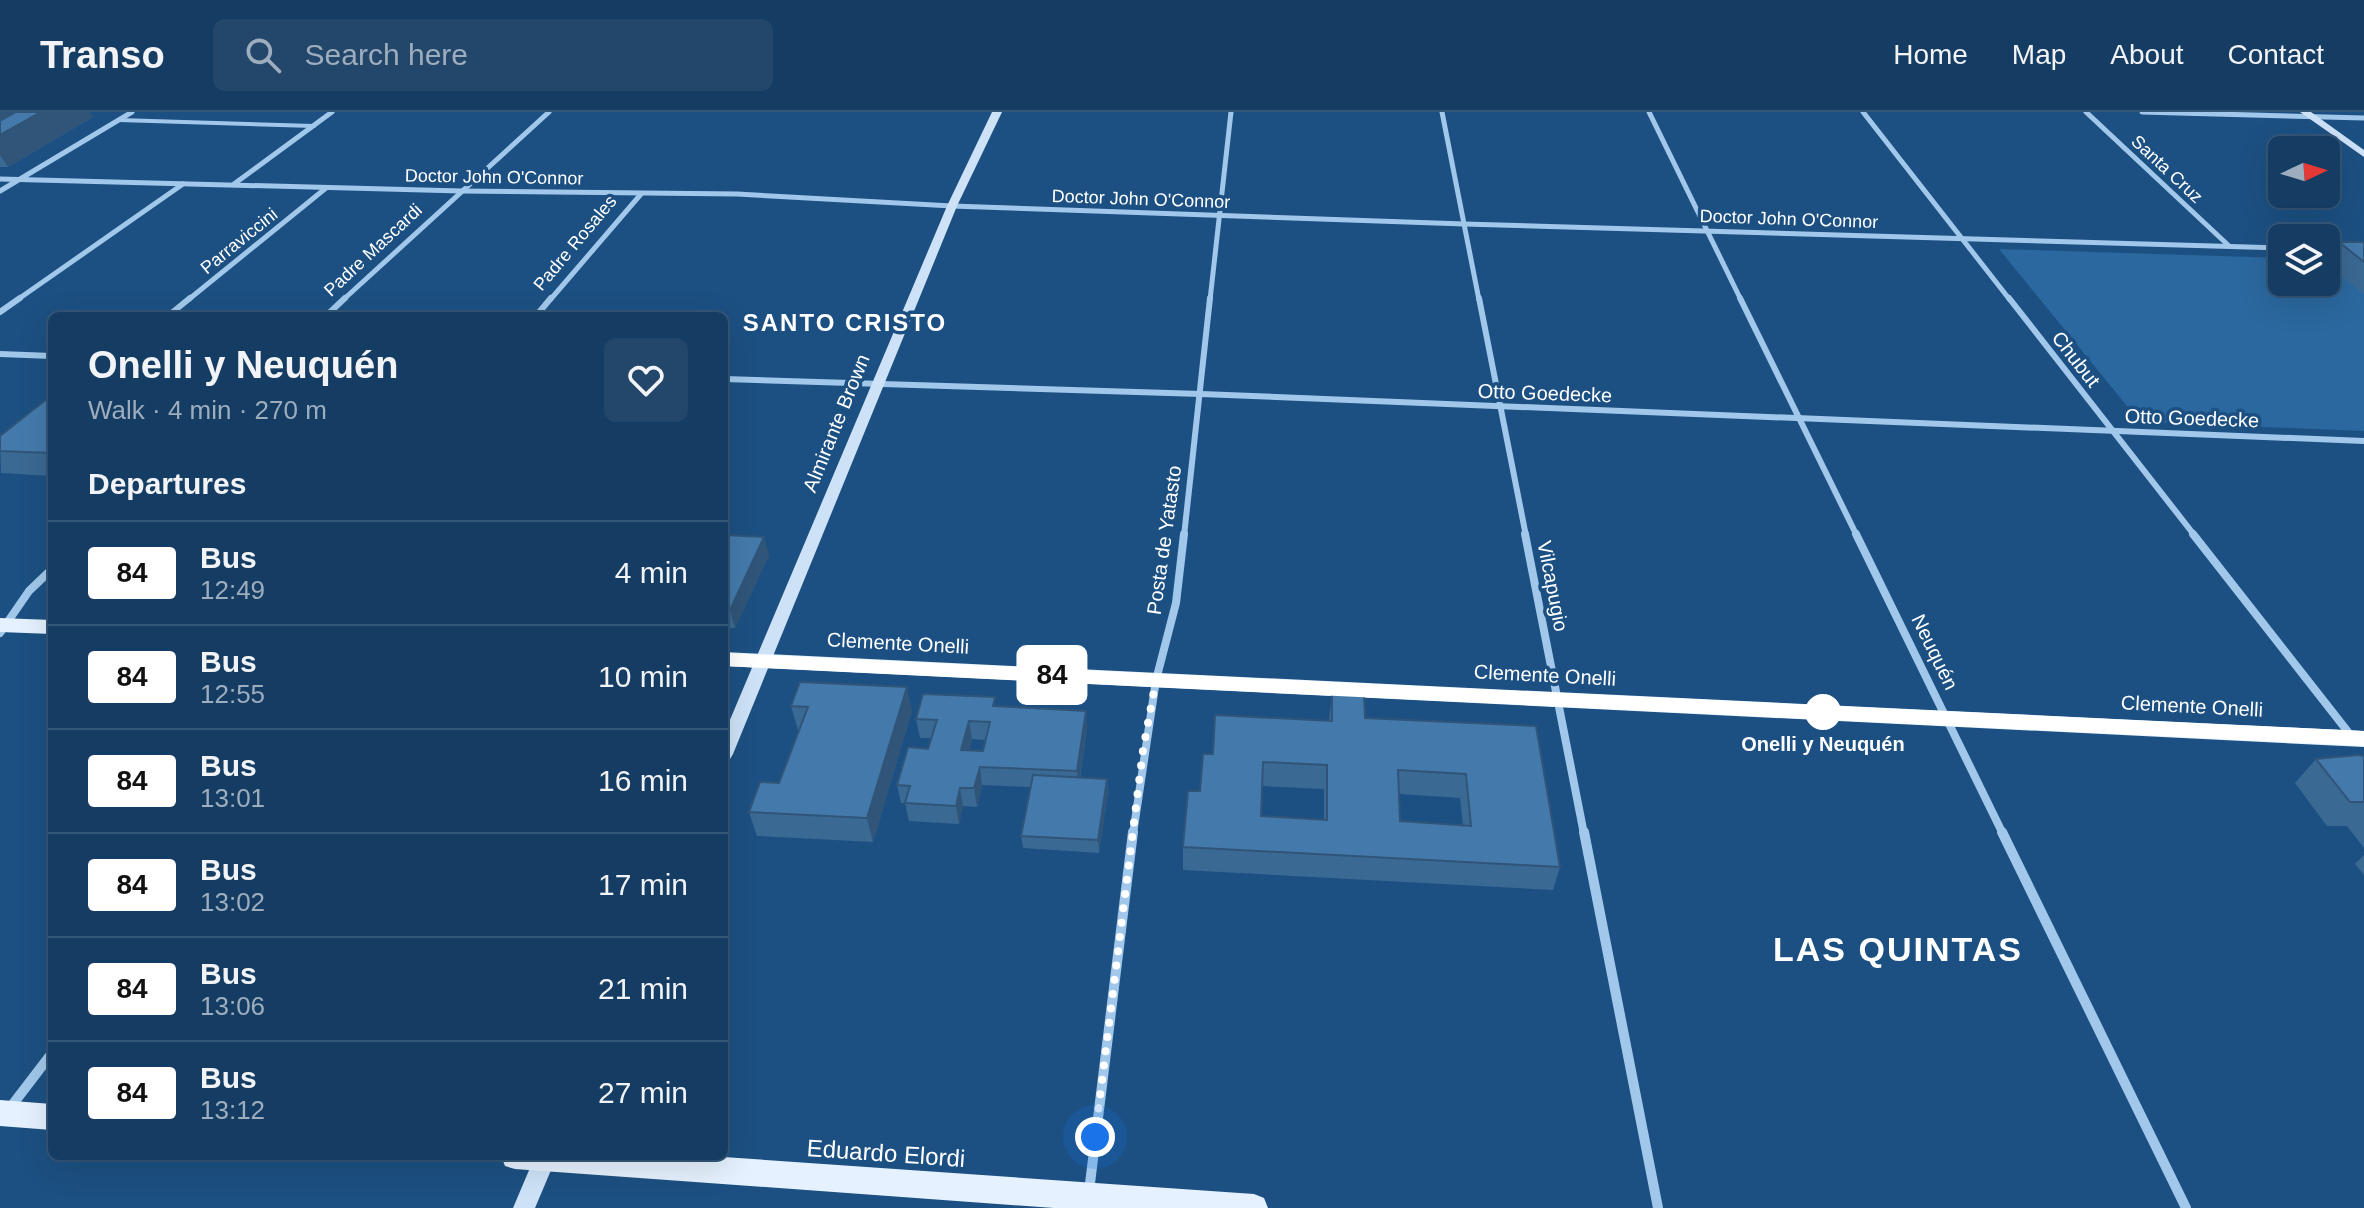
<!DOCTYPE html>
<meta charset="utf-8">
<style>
:root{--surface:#153c62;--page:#22476b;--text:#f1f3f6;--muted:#9dadbe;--line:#345677}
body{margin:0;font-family:Helvetica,sans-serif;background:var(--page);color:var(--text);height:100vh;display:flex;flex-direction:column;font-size:30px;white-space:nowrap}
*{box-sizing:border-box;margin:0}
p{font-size:26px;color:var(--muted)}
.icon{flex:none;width:44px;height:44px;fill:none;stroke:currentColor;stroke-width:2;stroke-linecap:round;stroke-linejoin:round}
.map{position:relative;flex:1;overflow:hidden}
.panel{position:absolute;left:48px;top:200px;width:680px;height:848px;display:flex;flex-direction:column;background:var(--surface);border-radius:12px;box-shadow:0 8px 32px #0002,0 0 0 2px var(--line)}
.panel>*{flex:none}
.badge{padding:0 16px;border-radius:6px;font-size:28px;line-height:52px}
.needle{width:52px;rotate:86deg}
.tools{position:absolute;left:2268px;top:24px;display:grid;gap:16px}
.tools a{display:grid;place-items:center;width:72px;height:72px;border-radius:12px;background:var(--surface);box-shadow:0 8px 32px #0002,0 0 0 2px var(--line);font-size:40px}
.you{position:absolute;width:40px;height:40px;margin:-20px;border:6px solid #fff;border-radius:50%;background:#1a73e8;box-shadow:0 0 0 12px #1a73e833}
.map>.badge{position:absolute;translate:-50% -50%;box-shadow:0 0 0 4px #fff}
h2{padding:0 40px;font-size:30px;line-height:72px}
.round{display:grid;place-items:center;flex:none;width:84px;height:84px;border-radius:12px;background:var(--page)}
.head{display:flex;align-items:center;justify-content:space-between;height:136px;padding:0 40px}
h1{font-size:38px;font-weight:700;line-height:60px}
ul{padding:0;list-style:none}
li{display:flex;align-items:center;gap:24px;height:104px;padding:0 40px;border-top:2px solid var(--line)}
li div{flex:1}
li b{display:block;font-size:30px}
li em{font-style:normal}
li .badge{min-width:88px;font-weight:700;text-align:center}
header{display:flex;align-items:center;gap:48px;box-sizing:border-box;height:112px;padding:0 40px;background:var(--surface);border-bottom:2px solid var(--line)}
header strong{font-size:38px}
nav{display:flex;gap:44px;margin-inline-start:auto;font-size:28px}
.search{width:560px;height:72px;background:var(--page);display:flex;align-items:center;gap:20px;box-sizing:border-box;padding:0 28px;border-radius:12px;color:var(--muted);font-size:30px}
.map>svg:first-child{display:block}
.green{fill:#2b689f}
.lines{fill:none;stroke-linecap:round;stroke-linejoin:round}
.lane{stroke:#a1c8ea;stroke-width:4}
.street-far3{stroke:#a1c8ea;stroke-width:5}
.street-far2{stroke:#a1c8ea;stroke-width:6}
.street-far1{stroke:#a1c8ea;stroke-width:8}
.street{stroke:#a1c8ea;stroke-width:10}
.secondary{fill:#cde2f7;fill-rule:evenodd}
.primary{fill:#e5f1fe;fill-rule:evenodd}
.wall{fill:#3a6993;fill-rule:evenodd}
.shaded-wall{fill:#305578}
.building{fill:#447aab;stroke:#305578;stroke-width:2;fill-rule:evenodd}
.line{fill:#fff;stroke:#fff;stroke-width:2}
.walk{stroke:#fff;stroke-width:8;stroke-dasharray:0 14.4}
.stop-dot{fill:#fff;stroke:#fff;stroke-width:4}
.labels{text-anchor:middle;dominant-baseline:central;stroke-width:7;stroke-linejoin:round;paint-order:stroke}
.far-street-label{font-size:18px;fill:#fff;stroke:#1c5082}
.street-label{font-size:20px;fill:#fff;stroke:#1c5082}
.stop-label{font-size:20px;font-weight:bold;fill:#fff;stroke:#1c5082}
.far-district-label{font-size:24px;font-weight:bold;letter-spacing:2px;fill:#fff;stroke:#1c5082}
.near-street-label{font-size:24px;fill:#fff;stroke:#1c5082}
.near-district-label{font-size:34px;font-weight:bold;letter-spacing:2px;fill:#fff;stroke:#1c5082}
</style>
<header>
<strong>Transo</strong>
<div class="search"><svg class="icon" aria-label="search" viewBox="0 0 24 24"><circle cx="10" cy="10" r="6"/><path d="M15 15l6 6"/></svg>Search here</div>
<nav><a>Home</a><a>Map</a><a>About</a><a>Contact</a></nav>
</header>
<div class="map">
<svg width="2364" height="1096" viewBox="0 0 2364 1096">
<rect width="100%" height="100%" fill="#1c5082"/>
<!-- green -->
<path class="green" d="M 1999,137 L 2282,146 L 2282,170 L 2326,170 L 2326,148 L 2364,149 L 2364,319 L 2140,310 Z"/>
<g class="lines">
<!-- lane -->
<path class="lane" d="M 119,8 L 314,14"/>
<!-- street-far3 -->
<g class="street-far3">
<path d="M 1442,0 L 1479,188"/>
<path d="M 1649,0 L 1741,188"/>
<path d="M 1863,0 L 2010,188"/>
<path d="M 2086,0 L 2228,133"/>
<path d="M 2142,0 L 2364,6"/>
<path d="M 0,67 L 461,79 L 737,82 L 952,94 L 1464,112 L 2282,136"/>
<path d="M 234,72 L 332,0"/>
<path d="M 0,79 L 132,0"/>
<path d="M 2326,137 L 2364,138"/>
<path d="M 17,188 L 183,72"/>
<path d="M 188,188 L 326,76"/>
<path d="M 343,188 L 549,0"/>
<path d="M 550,188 L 641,82"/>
<path d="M 1210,188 L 1231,0"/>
</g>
<!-- street-far2 -->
<g class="street-far2">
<path d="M 1479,186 L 1526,424"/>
<path d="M 1740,186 L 1857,424"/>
<path d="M 2009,186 L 2195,424"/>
<path d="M 0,200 L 20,186"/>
<path d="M 168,204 L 190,186"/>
<path d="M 326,204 L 345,186"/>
<path d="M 536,204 L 551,186"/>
<path d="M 0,242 L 52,244"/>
<path d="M 724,267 L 1201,282 L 2364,329"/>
<path d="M 1184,424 L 1210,186"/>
</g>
<!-- street-far1 -->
<g class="street-far1">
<path d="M 1525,422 L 1584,722"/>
<path d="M 1856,422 L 2003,722"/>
<path d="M 2193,422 L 2352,625"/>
<path d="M 0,521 L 29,479 L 52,457"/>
<path d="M 1133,722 L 1156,568 L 1176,491 L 1184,422"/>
</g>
<!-- street -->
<g class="street">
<path d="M 1584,720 L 1658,1096"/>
<path d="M 2002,720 L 2186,1096"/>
<path d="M 0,1009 L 52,941"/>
<path d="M 1087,1096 L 1133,720"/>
</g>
<!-- secondary -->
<g class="secondary">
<path d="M 992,0 L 1002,0 L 957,94 L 733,642 L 730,647 L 724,648 L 724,622 L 947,94 Z"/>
<path d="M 2300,0 L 2311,0 L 2364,38 L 2364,45 Z"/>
<path d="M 535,1044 L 557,1044 L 535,1096 L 513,1096 Z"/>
</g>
<!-- primary -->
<g class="primary">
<path d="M 0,506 L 52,508 L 52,522 L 0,520 Z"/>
<path d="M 724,540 L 2364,619 L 2364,635 L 724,554 Z"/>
<path d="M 0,988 L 52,992 L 52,1018 L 0,1014 Z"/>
<path d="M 501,1044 L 709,1044 L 1254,1082 L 1264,1086 L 1268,1096 L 1054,1096 L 515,1057 L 505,1054 Z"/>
</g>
</g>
<!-- wall -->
<g class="wall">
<path d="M 0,0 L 93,5 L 8,55 L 0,55 Z"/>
<path d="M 2339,130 L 2364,130 L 2364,183 L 2326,151 Z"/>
<path d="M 52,283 L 52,364 L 1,361 L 0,324 Z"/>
<path d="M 724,428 L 769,443 L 735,516 L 724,516 Z"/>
<path d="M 1332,581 L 1365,606 L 1536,614 L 1560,755 L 1553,778 L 1183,758 L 1183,735 L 1213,642 L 1329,608 ZM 1262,674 L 1324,677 L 1324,708 L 1261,704 ZM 1399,682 L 1460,686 L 1463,713 L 1400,709 Z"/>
<path d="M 791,594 L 912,599 L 873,730 L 757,724 L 749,700 L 779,671 L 799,618 L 798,618 Z"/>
<path d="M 997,595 L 1087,617 L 1080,666 L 1107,667 L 1108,680 L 1099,741 L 1023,736 L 1021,724 L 1031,675 L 982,673 L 977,695 L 963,694 L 959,712 L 909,709 L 905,691 L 901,691 L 897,673 L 928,637 L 931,626 L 920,626 L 916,607 ZM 972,627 L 985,628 L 983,639 L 969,638 Z"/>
<path d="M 2364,644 L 2364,736 L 2347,714 L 2327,714 L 2295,671 L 2316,647 Z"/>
<path d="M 2364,743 L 2364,763 L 2355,752 Z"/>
</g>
<!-- shaded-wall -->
<g class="shaded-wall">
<path d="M 0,0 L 90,0 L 93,5 L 8,55 L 0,43 Z"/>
<path d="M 764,425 L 769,443 L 735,516 L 730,498 Z"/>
<path d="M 907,575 L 912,599 L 873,730 L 867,706 Z"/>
<path d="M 1086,599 L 1087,617 L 1078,677 L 1077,659 Z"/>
<path d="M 969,609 L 972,627 L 964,656 L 961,638 Z"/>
<path d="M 980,655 L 982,673 L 977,695 L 974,676 Z"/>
<path d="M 1107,667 L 1108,680 L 1099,741 L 1098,728 Z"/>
<path d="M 960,676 L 963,694 L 959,712 L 956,694 Z"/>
</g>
<!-- building -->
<g class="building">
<path d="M 16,0 L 41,0 L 0,23 L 0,9 Z"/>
<path d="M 2339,130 L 2364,130 L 2364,150 Z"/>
<path d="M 52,283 L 52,341 L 0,339 L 0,324 Z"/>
<path d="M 726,423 L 764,425 L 730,498 L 724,497 L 724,428 Z"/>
<path d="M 800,570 L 907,575 L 867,706 L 749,700 L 760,670 L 779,671 L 808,595 L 791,594 Z"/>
<path d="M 1332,581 L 1364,583 L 1365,606 L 1536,614 L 1560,755 L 1183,735 L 1188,679 L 1200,679 L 1203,642 L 1213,642 L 1215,603 L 1332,609 ZM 1263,650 L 1327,653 L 1327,708 L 1261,704 ZM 1398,658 L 1466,662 L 1471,714 L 1400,709 Z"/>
<path d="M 923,582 L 995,585 L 993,594 L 1086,599 L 1077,659 L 980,655 L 974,676 L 960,676 L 956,694 L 905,691 L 910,674 L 897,673 L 908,635 L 928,637 L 937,608 L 916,607 ZM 969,609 L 990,610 L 983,639 L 961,638 Z"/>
<path d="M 2358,643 L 2364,644 L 2364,690 L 2350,690 L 2316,647 Z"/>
<path d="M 1033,663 L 1107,667 L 1098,728 L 1021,724 Z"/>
</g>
<!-- line -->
<path class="line" d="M 724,542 L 2364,620 L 2364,633 L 724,553 L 716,547 Z"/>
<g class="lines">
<!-- walk -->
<path class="walk" d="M 1095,1025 L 1143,638 L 1156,568 L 1833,601 L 1823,600"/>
</g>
<!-- markers -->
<circle class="stop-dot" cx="1823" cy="600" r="16"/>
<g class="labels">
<!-- far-street labels -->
<g class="far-street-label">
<text transform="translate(2167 57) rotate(43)">Santa Cruz</text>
<text transform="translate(494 65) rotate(1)">Doctor John O'Connor</text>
<text transform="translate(1141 87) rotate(2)">Doctor John O'Connor</text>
<text transform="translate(1789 107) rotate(2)">Doctor John O'Connor</text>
<text transform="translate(239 129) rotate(-39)">Parraviccini</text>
<text transform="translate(575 131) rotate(-50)">Padre Rosales</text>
<text transform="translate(373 138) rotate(-43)">Padre Mascardi</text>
</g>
<!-- street labels -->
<g class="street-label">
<text transform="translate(2076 247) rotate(52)">Chubut</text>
<text transform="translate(1545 281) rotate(2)">Otto Goedecke</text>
<text transform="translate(2192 306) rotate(2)">Otto Goedecke</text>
<text transform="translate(836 311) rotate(-68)">Almirante Brown</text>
<text transform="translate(1164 428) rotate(-82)">Posta de Yatasto</text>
<text transform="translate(1553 474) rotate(79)">Vilcapugio</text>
<text transform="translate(898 531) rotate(3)">Clemente Onelli</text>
<text transform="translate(1935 540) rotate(64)">Neuquén</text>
<text transform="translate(1545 563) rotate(3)">Clemente Onelli</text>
<text transform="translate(2192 594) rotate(3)">Clemente Onelli</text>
</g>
<!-- stop labels -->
<g class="stop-label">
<text x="1823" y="632">Onelli y Neuquén</text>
</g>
<!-- far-district labels -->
<g class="far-district-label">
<text x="845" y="210">SANTO CRISTO</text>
</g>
<!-- near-street labels -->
<g class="near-street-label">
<text transform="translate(886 1041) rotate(4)">Eduardo Elordi</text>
</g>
<!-- near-district labels -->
<g class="near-district-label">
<text x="1898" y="837">LAS QUINTAS</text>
</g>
</g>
</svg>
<div class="tools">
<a><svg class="needle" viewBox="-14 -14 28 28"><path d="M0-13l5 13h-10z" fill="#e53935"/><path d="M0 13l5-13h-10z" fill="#9dadbe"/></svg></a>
<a><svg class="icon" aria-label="layers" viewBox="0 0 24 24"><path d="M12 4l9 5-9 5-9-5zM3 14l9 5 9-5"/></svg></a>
</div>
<div class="you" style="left:1095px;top:1025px"></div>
<b class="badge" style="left:1052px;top:563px;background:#fff;color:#111">84</b>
<section class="panel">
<div class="head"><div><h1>Onelli y Neuquén</h1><p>Walk · 4 min · 270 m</p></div><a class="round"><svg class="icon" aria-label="heart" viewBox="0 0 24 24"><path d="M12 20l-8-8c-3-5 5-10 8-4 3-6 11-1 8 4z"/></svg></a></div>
<h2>Departures</h2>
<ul>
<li><span class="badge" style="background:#fff;color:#111">84</span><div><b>Bus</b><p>12:49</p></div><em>4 min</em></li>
<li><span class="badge" style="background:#fff;color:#111">84</span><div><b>Bus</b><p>12:55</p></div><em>10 min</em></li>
<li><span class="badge" style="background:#fff;color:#111">84</span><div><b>Bus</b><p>13:01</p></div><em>16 min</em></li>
<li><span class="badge" style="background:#fff;color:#111">84</span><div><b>Bus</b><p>13:02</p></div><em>17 min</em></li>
<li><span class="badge" style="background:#fff;color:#111">84</span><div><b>Bus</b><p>13:06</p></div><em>21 min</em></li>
<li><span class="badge" style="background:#fff;color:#111">84</span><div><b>Bus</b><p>13:12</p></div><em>27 min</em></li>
</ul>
</section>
</div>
